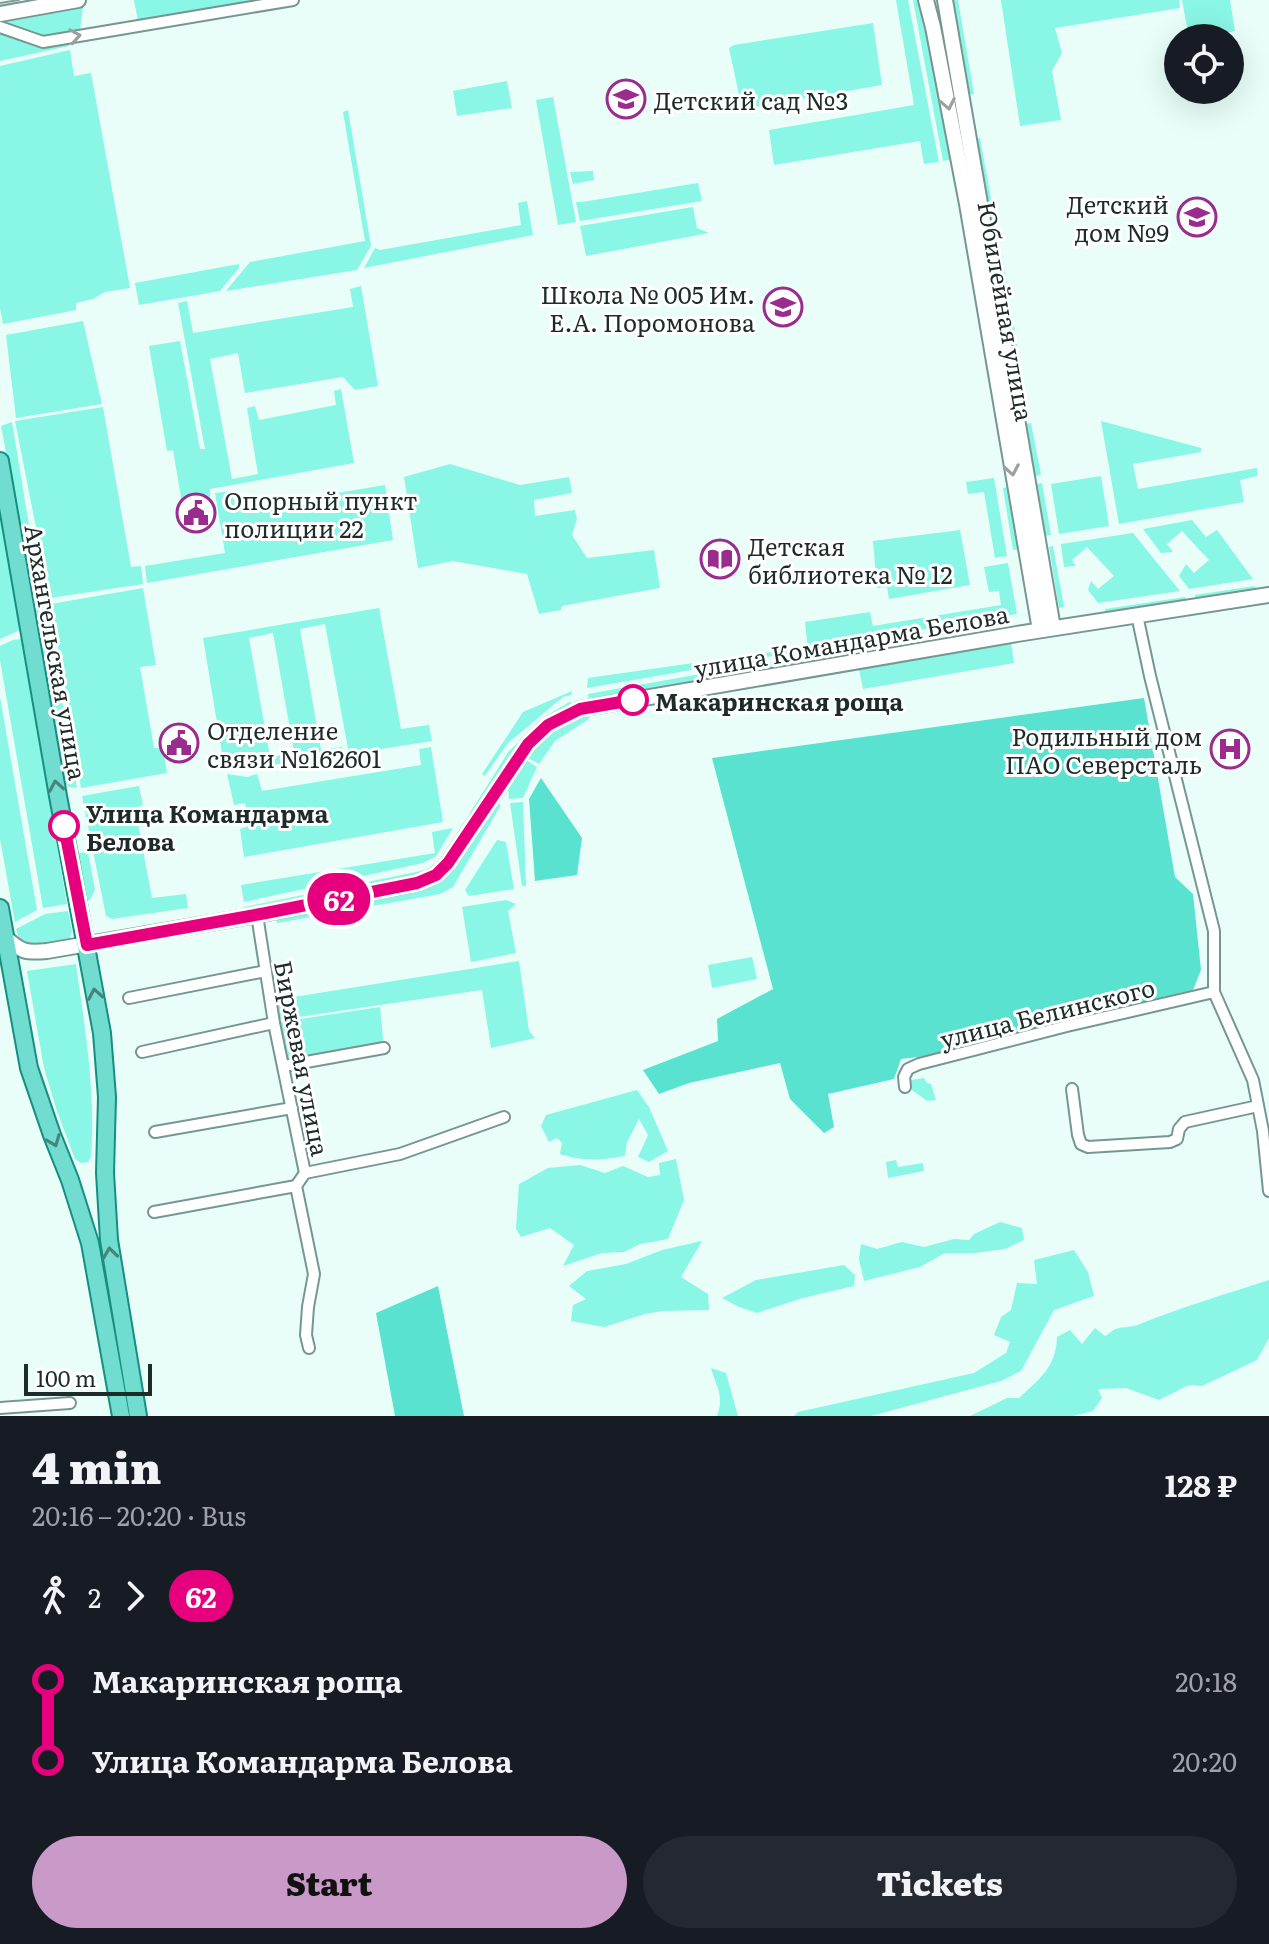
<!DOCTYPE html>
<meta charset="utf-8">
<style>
:root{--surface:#171b24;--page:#242831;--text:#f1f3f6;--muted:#9ea1a6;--accent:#c999c7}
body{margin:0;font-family:Literata,serif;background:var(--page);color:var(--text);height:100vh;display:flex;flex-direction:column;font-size:30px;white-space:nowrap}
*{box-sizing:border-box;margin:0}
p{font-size:26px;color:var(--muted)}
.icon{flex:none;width:44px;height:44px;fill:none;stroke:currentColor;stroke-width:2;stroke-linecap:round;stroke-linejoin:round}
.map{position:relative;height:1416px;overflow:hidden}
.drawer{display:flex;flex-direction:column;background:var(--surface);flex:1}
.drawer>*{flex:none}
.badge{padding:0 16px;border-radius:26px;font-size:28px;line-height:52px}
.tools{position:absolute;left:1164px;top:24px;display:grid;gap:16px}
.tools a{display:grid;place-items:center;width:80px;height:80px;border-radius:50%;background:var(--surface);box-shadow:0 8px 32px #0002;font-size:40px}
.scale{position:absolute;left:24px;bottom:20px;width:128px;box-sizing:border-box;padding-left:8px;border:4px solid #1e2c29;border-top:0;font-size:22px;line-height:28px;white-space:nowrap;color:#1e2c29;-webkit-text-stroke:6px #fff;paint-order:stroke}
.map>.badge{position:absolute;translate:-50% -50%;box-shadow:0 0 0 4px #fff}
.legs{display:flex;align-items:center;gap:12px;height:88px;padding:0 32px;font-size:26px}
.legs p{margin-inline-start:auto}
.head{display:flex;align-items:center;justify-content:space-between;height:136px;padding:0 32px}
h1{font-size:44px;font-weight:800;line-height:60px}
.button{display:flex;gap:16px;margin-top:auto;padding:16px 32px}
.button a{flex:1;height:92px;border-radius:48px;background:var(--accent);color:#111;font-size:32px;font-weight:800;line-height:92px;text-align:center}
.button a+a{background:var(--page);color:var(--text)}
ul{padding:0 32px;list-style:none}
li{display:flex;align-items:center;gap:28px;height:80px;font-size:30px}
li i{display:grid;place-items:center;width:12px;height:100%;margin:0 10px;background:currentColor}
li i::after{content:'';width:20px;height:20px;margin:-10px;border:6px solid;border-radius:50%;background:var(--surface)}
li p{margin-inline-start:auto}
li:first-child i{background:linear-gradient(#0000 50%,currentColor 0)}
li:last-child i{background:linear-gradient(currentColor 50%,#0000 0)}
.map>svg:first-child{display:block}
.green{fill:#8af6e5}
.forest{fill:#59e2cf}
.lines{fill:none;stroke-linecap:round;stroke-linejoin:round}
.street-casing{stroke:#769791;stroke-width:14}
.secondary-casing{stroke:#769791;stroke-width:18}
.primary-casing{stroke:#168f81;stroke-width:20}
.street{stroke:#fff;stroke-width:10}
.secondary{stroke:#fff;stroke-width:14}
.primary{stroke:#71dcd0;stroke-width:16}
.tram{stroke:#889a96;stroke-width:2}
.oneway{stroke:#9aa09f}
.oneway2{stroke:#48847c}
.line-1-casing{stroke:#fff;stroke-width:18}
.line-1{stroke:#e6007e;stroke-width:12}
.stop-1-dot{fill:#fff;stroke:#e6007e;stroke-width:4}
.labels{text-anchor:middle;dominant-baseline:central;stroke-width:6;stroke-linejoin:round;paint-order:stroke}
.poi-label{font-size:24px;fill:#1e2c29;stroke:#fff;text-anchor:start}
.street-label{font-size:24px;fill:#1e2c29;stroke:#fff}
.stop-label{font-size:24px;font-weight:bold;fill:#1e2c29;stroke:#fff;text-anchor:start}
</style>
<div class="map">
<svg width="1269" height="1416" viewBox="0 0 1269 1416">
<rect width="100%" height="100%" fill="#e9fef9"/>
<!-- green -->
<g class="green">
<path d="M 134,0 L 293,0 L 139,26 Z"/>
<path d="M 896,0 L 908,0 L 939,162 L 924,164 L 920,141 L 774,165 L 769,130 L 914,105 Z"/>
<path d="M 913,0 L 923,0 L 955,159 L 943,161 Z"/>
<path d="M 949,0 L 958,0 L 974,94 L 965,95 Z"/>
<path d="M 1001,0 L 1179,0 L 1180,8 L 1055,28 L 1062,53 L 1052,71 L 1061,120 L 1020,126 Z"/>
<path d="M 1182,0 L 1230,0 L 1235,31 L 1202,38 L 1189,38 Z"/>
<path d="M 83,7 L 80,30 L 67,33 L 69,46 L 0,61 L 0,23 Z"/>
<path d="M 873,23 L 882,85 L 742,109 L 729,48 L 734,45 Z"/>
<path d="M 70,50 L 74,76 L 91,73 L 130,288 L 105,292 L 93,299 L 76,303 L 76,310 L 3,324 L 0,308 L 0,66 Z"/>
<path d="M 507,81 L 512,108 L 457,116 L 453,91 Z"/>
<path d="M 553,97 L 576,222 L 558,225 L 536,100 Z"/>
<path d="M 348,110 L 371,246 L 357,270 L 226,291 L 250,262 L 365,241 L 343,112 Z"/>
<path d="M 980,138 L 1000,247 L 992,249 L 973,140 Z"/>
<path d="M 593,171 L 594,180 L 573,184 L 570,172 Z"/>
<path d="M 698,183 L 702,201 L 580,221 L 576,202 L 582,202 Z"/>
<path d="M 527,201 L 533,235 L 364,268 L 375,248 L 380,250 L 521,225 L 518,203 Z"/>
<path d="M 693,207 L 697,228 L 709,233 L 586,256 L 580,226 Z"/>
<path d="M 1002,254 L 1029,415 L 1022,416 L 993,256 Z"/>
<path d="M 239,264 L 239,268 L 220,291 L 139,305 L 135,283 Z"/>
<path d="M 361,286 L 378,386 L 355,390 L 343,377 L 245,393 L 238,353 L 210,359 L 232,479 L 258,474 L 247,408 L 255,406 L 259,420 L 336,405 L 334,391 L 341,389 L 354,463 L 210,489 L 210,498 L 182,503 L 173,450 L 167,451 L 149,346 L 180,341 L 200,449 L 205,449 L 178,303 L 187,301 L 193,333 L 353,307 L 350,289 Z"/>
<path d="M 83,321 L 102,404 L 16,418 L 6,335 Z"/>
<path d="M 103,407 L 131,567 L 141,566 L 143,584 L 50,598 L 15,421 Z"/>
<path d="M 1101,421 L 1201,448 L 1201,452 L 1133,464 L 1138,489 L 1257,468 L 1257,476 L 1240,480 L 1244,502 L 1119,524 Z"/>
<path d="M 12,422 L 34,556 L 49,620 L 44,625 L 39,626 L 1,426 Z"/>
<path d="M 1031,423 L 1041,475 L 1033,477 L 1024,424 Z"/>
<path d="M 450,464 L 520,485 L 569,477 L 572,493 L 534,500 L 535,516 L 575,510 L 577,519 L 572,535 L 587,558 L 654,550 L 660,588 L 562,606 L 561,610 L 539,614 L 527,574 L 453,561 L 418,568 L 404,477 Z"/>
<path d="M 1101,476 L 1109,526 L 1059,534 L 1051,484 Z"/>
<path d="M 994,478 L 1007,556 L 995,558 L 984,492 L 968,494 L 966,482 Z"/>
<path d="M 1042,483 L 1051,535 L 1045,536 L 1036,484 Z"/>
<path d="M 385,485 L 393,540 L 147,583 L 145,566 L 225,553 L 215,493 L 232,491 L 236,510 Z"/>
<path d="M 1011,486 L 1021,549 L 1013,550 L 1003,488 Z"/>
<path d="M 0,514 L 20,630 L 0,639 Z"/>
<path d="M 1192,520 L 1206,537 L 1217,530 L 1253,579 L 1189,589 L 1179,576 L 1186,564 L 1194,573 L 1209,560 L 1182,531 L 1167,544 L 1173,552 L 1161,553 L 1143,529 Z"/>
<path d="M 960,530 L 970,585 L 889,599 L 887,587 L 877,588 L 873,541 Z"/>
<path d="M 1133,533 L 1180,591 L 1098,603 L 1088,590 L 1091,581 L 1098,589 L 1114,576 L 1087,547 L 1072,560 L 1076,566 L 1064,567 L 1061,544 Z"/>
<path d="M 1053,546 L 1064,607 L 1059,608 L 1049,547 Z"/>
<path d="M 1008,563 L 1017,614 L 808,649 L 805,622 L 870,612 L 873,626 L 1001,605 L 999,591 L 989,592 L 984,567 Z"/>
<path d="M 1255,586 L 1256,590 L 1196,600 L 1195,595 Z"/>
<path d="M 143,588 L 156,665 L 140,667 L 154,748 L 163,748 L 167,773 L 81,788 L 51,604 Z"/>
<path d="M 1185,597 L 1186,601 L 1105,613 L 1105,609 Z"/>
<path d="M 379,608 L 401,729 L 429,725 L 432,741 L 349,754 L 325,624 L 300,629 L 321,750 L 342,747 L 344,754 L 296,763 L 273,633 L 249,638 L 270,757 L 290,754 L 292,762 L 246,769 L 224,765 L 203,638 Z"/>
<path d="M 51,635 L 77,788 L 69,787 L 64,782 L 40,637 Z"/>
<path d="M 21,639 L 67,904 L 43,908 L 0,660 L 0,646 L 13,640 Z"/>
<path d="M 1011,643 L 1014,663 L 863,689 L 859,670 Z"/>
<path d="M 793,649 L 796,652 L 587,688 L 588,678 Z"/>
<path d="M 797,657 L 799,667 L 589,705 L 588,694 Z"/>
<path d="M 572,691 L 571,695 L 563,697 L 508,743 L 485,776 L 482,774 L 523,712 Z"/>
<path d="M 0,697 L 37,910 L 15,922 L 0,839 Z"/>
<path d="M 571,701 L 570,707 C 523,729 503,768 477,809 L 468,816 L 509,751 L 551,713 Z"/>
<path d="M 588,711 L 589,719 L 555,741 L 539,764 L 526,757 C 546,730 558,723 588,711 Z"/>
<path d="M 431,747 L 443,822 L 244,857 L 240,829 L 249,826 L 245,803 L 234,805 L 227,774 L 247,777 L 257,774 L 262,791 L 421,765 L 419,749 Z"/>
<path d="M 523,758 L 537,767 L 523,798 L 509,799 L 508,785 Z"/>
<path d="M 139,786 L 143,805 L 135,808 L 152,898 L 186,894 L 188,908 L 112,919 L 106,916 L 82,796 Z"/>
<path d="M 495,802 L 501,805 L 453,887 L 440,894 L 277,923 L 275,915 L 428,886 L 447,876 Z"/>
<path d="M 523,802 L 526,886 L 522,886 L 510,803 Z"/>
<path d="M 453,828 L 436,856 L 423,863 L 244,902 L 241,885 L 435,853 L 432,832 Z"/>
<path d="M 459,831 L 460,836 C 448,854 440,867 419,876 L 240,911 L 244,907 L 426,870 L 438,862 Z"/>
<path d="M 497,840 L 506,842 L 514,889 L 469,896 L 465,890 Z"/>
<path d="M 88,852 L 95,890 L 90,900 L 87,901 L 77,853 Z"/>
<path d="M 506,900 L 516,904 L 508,911 L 516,953 L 471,962 L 462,907 Z"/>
<path d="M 68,911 L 72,931 L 70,938 L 66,942 L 31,948 L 20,942 L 16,929 L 45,914 Z"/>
<path d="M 752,957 L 757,979 L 712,988 L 708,965 Z"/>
<path d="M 519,961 L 529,1031 L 535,1038 L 491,1048 L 482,990 L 278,1020 L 275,1000 Z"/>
<path d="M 76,964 C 85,1029 96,1092 91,1157 L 88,1162 L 81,1163 L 75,1159 L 57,1111 L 44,1068 L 27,971 Z"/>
<path d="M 380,1007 L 384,1048 L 284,1066 L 274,1023 Z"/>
<path d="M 924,1078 L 927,1083 L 931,1084 L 936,1100 L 927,1101 L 912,1090 L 911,1080 Z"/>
<path d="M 637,1090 L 649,1107 L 668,1151 L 649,1162 L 638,1157 L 648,1135 L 639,1119 L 627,1142 L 625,1156 C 600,1160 585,1162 560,1154 L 562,1143 L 557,1138 L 549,1142 L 541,1126 L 546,1115 Z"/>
<path d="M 676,1159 L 684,1200 L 668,1239 L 640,1244 L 624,1252 L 602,1253 L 563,1266 L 574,1245 L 550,1228 L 521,1237 L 516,1229 L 519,1184 L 548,1168 L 580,1165 L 605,1173 L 623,1166 L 648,1177 L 660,1175 L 659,1163 Z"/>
<path d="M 896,1160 L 898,1167 L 923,1163 L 924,1171 L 888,1178 L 886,1162 Z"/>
<path d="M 1000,1222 L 1022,1228 L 1024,1240 L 1005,1249 L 975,1253 L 945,1253 L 920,1267 L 864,1281 L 859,1259 L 861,1244 L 877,1249 L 902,1242 L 924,1247 L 954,1239 L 969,1240 L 974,1234 Z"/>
<path d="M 702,1241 L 681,1277 L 708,1294 L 709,1310 L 663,1311 L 645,1314 L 604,1327 L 571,1321 L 573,1305 L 586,1299 L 569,1286 L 587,1271 L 626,1264 L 662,1250 Z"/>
<path d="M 1074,1250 L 1088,1272 L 1094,1296 L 1054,1310 L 1021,1371 L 1001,1381 L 871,1416 L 794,1416 L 798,1412 L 974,1373 L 1006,1353 L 1010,1342 L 994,1335 L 1001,1317 L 1011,1310 L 1017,1283 L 1037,1284 L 1034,1260 Z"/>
<path d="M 844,1265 L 855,1275 L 854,1286 L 803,1298 L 757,1313 L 739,1307 L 722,1298 L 756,1280 Z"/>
<path d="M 1269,1280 L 1269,1338 L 1257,1360 L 1202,1386 L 1189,1385 L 1159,1400 L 1126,1388 L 1098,1389 L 1102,1398 L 1093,1411 L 1073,1416 L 970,1416 L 1007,1398 L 1019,1398 C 1039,1379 1056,1368 1057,1337 L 1070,1330 L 1082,1344 L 1095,1328 L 1105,1336 C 1109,1334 1112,1330 1116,1329 C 1123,1326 1132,1328 1140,1324 C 1182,1307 1226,1294 1269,1280 Z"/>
<path d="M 711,1368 L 726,1373 L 738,1416 L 717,1416 C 725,1397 716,1386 711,1368 Z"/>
</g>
<!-- forest -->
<g class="forest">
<path d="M 1144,698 L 1175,877 L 1193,894 L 1201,970 L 1193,990 L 1024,1029 L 926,1056 L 901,1059 L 894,1079 L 828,1094 L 834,1127 L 824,1133 L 790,1099 L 780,1063 L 689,1083 L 659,1094 L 643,1070 L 718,1041 L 717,1019 L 773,989 L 712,758 Z"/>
<path d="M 541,778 L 582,838 L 577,875 L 535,881 L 529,799 Z"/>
<path d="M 438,1286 L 464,1416 L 395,1416 L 376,1313 Z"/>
</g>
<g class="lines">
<!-- street casing -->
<g class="street-casing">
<g id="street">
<path d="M 0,27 L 43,42 L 293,0"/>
<path d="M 1137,615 L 1150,676 L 1214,931 L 1214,992 L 1253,1080 L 1263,1131 L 1269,1191"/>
<path d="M 257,915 L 274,1023 L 305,1173 L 296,1186 L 314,1274 L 308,1307 L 306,1335 L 309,1348"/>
<path d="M 129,998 L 266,971"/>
<path d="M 142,1052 L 274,1023"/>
<path d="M 284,1066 L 384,1048"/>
<path d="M 905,1087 L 904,1077 L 908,1069 L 919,1064 L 1067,1026 L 1214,992"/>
<path d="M 1072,1089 L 1078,1135 L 1081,1144 L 1088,1147 L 1170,1142 L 1177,1139 L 1179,1129 L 1185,1122 L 1258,1106"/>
<path d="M 155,1132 L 292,1108"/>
<path d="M 305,1173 L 400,1154 L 504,1117"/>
<path d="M 154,1212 L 296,1186"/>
<path d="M 0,1408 L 70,1403"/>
</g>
</g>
<!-- secondary casing -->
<g class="secondary-casing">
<g id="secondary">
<path d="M 926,0 L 933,27 L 967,204 L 1040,630"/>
<path d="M 945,0 L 1053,628"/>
<path d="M 0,14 L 78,0"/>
<path d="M 5,937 C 21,952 26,953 47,951 L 257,915 L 417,883 L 436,875 L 448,863 L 528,744 L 548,725 L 580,709 L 1017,634 L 1269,595"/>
</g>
</g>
<!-- primary casing -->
<g class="primary-casing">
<g id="primary">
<path d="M 0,461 L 58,796 L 102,1033 L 107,1097 L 105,1173 L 109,1240 L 138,1416"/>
<path d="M 0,908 L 29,1068 L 52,1135 L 70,1180 L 90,1243 L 121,1416"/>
</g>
</g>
<!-- street -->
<use href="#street" class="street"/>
<!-- secondary -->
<use href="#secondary" class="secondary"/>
<!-- primary -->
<use href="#primary" class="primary"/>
<!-- tram -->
<path class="tram" d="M 0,3 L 19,0"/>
</g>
<!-- one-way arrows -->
<defs><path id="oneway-chevron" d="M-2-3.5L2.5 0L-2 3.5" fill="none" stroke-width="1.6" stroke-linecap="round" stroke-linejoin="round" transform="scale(2)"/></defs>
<g class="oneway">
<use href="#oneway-chevron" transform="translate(75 36) rotate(-10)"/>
<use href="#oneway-chevron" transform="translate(948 104) rotate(79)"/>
<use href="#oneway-chevron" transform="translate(1012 470) rotate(80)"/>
</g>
<g class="oneway2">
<use href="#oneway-chevron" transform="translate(56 786) rotate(-100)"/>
<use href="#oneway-chevron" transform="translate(95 994) rotate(-100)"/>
<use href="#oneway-chevron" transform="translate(54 1141) rotate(68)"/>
<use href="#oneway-chevron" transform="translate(110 1253) rotate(-98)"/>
</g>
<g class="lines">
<!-- line-1 casing -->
<g class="line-1-casing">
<path id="line-1" d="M 64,826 L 87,945 L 266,913 L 417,883 L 436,875 L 448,863 L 528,744 L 548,725 L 580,709 L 633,700"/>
</g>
<!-- line-1 -->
<use href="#line-1" class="line-1"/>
</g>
<!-- icons -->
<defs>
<g id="school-ring" transform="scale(2)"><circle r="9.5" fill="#fff" stroke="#992c8d" stroke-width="1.5"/><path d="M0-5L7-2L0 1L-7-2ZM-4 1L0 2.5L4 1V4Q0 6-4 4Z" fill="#992c8d"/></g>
<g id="civic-ring" transform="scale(2)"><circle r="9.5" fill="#fff" stroke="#992c8d" stroke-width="1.5"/><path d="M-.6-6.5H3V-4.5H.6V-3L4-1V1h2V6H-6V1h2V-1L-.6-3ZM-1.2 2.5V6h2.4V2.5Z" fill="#992c8d"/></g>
<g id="library-ring" transform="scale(2)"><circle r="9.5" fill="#fff" stroke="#992c8d" stroke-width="1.5"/><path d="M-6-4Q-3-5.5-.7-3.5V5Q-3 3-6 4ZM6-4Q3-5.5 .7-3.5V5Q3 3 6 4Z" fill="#992c8d"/></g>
<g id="hospital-ring" transform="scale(2)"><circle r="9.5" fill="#fff" stroke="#992c8d" stroke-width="1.5"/><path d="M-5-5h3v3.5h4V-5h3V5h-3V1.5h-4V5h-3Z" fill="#992c8d"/></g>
</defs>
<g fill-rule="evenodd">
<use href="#school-ring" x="626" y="99"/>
<use href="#school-ring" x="1197" y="217"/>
<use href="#school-ring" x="783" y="307"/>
<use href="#civic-ring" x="196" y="513"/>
<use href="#library-ring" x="720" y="559"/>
<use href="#civic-ring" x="179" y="743"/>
<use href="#hospital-ring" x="1230" y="749"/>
</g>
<!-- markers -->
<g class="stop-1-dot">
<circle cx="633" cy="700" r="14"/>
<circle cx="64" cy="826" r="14"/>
</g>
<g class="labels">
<!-- poi labels -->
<g class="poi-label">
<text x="654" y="99">Детский сад №3</text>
<text x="1169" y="203" text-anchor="end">Детский<tspan x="1169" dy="28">дом №9</tspan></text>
<text x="755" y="293" text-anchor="end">Школа № 005 Им.<tspan x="755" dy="28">Е.А. Поромонова</tspan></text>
<text x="224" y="499">Опорный пункт<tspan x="224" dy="28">полиции 22</tspan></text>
<text x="748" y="545">Детская<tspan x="748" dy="28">библиотека № 12</tspan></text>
<text x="207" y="729">Отделение<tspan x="207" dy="28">связи №162601</tspan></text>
<text x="1202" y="735" text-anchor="end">Родильный дом<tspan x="1202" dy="28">ПАО Северсталь</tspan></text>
</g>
<!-- street labels -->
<g class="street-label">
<text transform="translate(1007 311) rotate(80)">Юбилейная улица</text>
<text transform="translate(851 640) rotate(-10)">улица Командарма Белова</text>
<text transform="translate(57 652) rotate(80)">Архангельская улица</text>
<text transform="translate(1047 1012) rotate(-14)">улица Белинского</text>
<text transform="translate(303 1058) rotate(79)">Биржевая улица</text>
</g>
<!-- stop labels -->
<g class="stop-label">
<text x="655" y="700">Макаринская роща</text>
<text x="86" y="812">Улица Командарма<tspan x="86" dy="28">Белова</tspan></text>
</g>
</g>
</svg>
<div class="tools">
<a><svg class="icon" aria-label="locate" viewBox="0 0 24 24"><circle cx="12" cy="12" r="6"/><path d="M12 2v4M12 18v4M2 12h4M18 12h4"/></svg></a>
</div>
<div class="scale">100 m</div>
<b class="badge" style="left:339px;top:899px;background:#e6007e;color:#fff">62</b>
</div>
<section class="drawer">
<div class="head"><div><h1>4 min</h1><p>20:16 – 20:20 · Bus</p></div><b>128 ₽</b></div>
<div class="legs"><svg class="icon" aria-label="walk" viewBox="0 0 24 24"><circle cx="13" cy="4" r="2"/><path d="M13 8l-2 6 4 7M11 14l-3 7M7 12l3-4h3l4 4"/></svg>2<svg class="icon" aria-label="forward" viewBox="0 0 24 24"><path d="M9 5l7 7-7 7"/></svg><b class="badge" style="background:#e6007e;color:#fff">62</b></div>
<ul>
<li><i style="color:#e6007e"></i><b>Макаринская роща</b><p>20:18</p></li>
<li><i style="color:#e6007e"></i><b>Улица Командарма Белова</b><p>20:20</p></li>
</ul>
<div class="button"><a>Start</a><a>Tickets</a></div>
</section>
